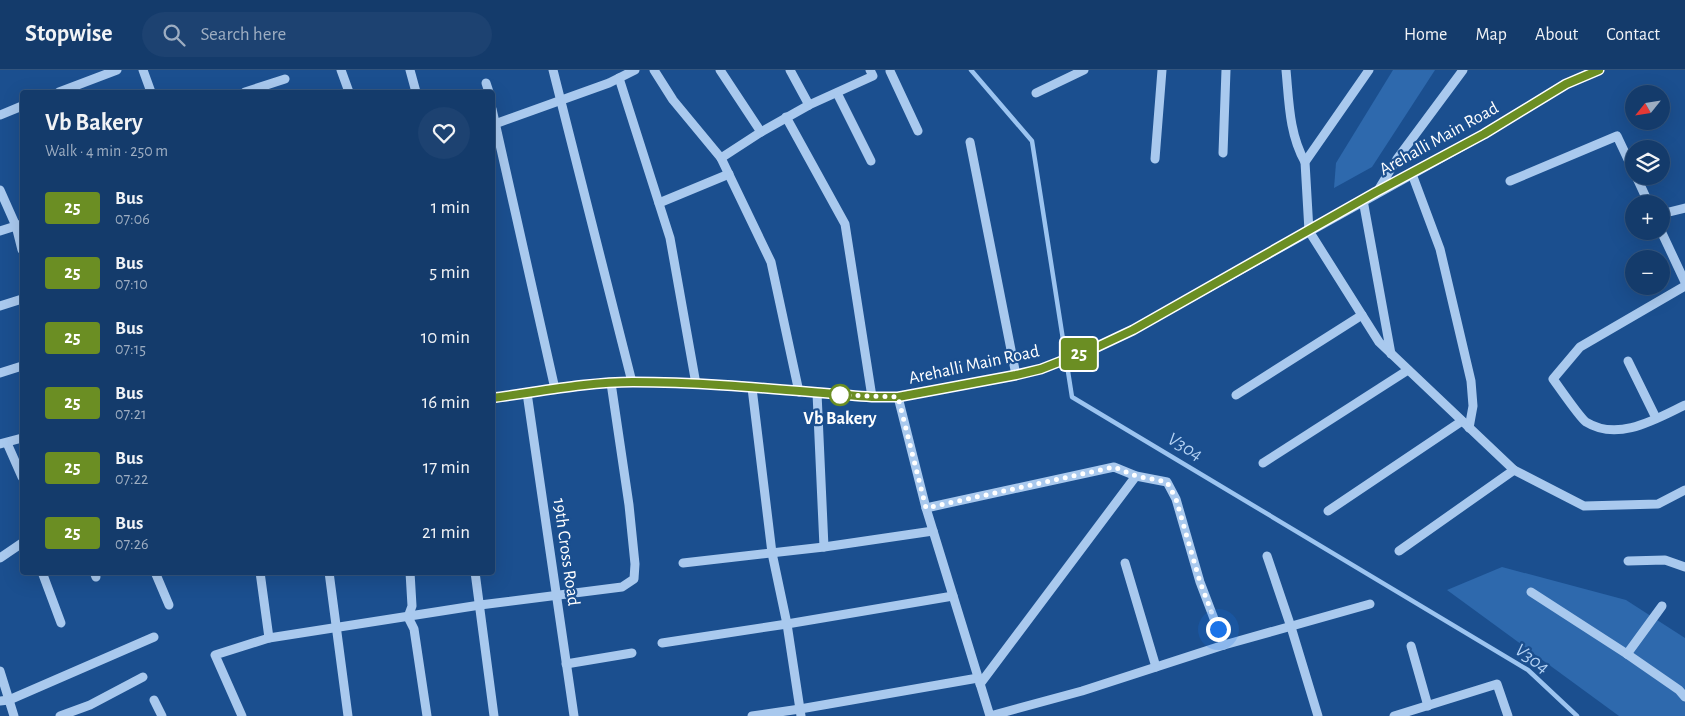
<!DOCTYPE html>
<meta charset="utf-8">
<style>
:root{--surface:#143b6b;--page:#1d4271;--text:#f1f3f6;--muted:#9dadc1;--line:#33557e}
body{margin:0;font-family:"Alegreya Sans",sans-serif;background:var(--page);color:var(--text);height:100vh;display:flex;flex-direction:column;font-size:19px;white-space:nowrap}
*{box-sizing:border-box;margin:0}
p{font-size:16px;color:var(--muted)}
.icon{flex:none;width:28px;height:28px;fill:none;stroke:currentColor;stroke-width:2;stroke-linecap:round;stroke-linejoin:round}
.map{position:relative;flex:1;overflow:hidden}
.details{position:absolute;left:20px;top:20px;width:475px;height:485px;display:flex;flex-direction:column;background:var(--surface);border-radius:5px;box-shadow:0 5px 20px #0002,0 0 0 1px var(--line)}
.details>*{flex:none}
.badge{padding:0 10px;border-radius:4px;font-size:18px;line-height:32px}
.needle{width:32px;rotate:240deg}
.controls{position:absolute;left:1625px;top:15px;display:grid;gap:10px}
.controls a{display:grid;place-items:center;width:45px;height:45px;border-radius:50%;background:var(--surface);box-shadow:0 5px 20px #0002,0 0 0 1px var(--line);font-size:25px}
.you{position:absolute;width:25px;height:25px;margin:-12px;border:4px solid #fff;border-radius:50%;background:#1a73e8;box-shadow:0 0 0 8px #1a73e833}
.map>.badge{position:absolute;translate:-50% -50%;box-shadow:0 0 0 2px #fff}
.round{display:grid;place-items:center;flex:none;width:52px;height:52px;border-radius:26px;background:var(--page)}
.head{display:flex;align-items:center;justify-content:space-between;height:85px;padding:0 25px}
h1{font-size:24px;font-weight:600;line-height:38px}
ul{padding:0;list-style:none}
li{display:flex;align-items:center;gap:15px;height:65px;padding:0 25px}
li div{flex:1}
li b{display:block;font-size:19px}
li em{font-style:normal}
li .badge{min-width:55px;font-weight:700;text-align:center}
header{display:flex;align-items:center;gap:30px;box-sizing:border-box;height:70px;padding:0 25px;background:var(--surface);border-bottom:1px solid var(--line)}
header strong{font-size:24px}
nav{display:flex;gap:28px;margin-inline-start:auto;font-size:18px}
.search{width:350px;height:45px;background:var(--page);display:flex;align-items:center;gap:12px;box-sizing:border-box;padding:0 18px;border-radius:28px;color:var(--muted);font-size:19px}
.map>svg:first-child{display:block}
.green{fill:#2e69ad}
.lines{fill:none;stroke-linecap:round;stroke-linejoin:round}
.stream{stroke:#9cc4f0;stroke-width:4.5}
.minor{stroke:#a9c9ee;stroke-width:9}
.line-casing{stroke:#fff;stroke-width:11}
.line{stroke:#6b8e23;stroke-width:8}
.walk{stroke:#fff;stroke-width:5;stroke-dasharray:0 9}
.stop-dot{fill:#fff;stroke:#6b8e23;stroke-width:2.5}
.labels{text-anchor:middle;dominant-baseline:central;stroke-width:4.5;stroke-linejoin:round;paint-order:stroke}
.street-label{font-size:18px;fill:#fff;stroke:#1b4f8f}
.stop-label{font-size:18px;font-weight:bold;fill:#fff;stroke:#1b4f8f}
.water-label{font-size:19px;font-style:italic;fill:#b5d3f5;stroke:#1b4f8f}
</style>
<header>
<strong>Stopwise</strong>
<div class="search"><svg class="icon" aria-label="search" viewBox="0 0 24 24"><circle cx="10" cy="10" r="6"/><path d="M15 15l6 6"/></svg>Search here</div>
<nav><a>Home</a><a>Map</a><a>About</a><a>Contact</a></nav>
</header>
<div class="map">
<svg width="1685" height="646" viewBox="0 0 1685 646">
<rect width="100%" height="100%" fill="#1b4f8f"/>
<!-- green -->
<g class="green">
<path d="M 1393,0 L 1435,0 L 1372,97 L 1334,118 L 1336,93 Z"/>
<path d="M 1502,497 L 1626,530 L 1685,568 L 1685,646 L 1619,646 L 1447,520 Z"/>
</g>
<g class="lines">
<!-- stream -->
<path class="stream" d="M 971,0 L 1032,71 L 1072,327 L 1528,600 L 1577,646"/>
<!-- minor -->
<g class="minor">
<path d="M 143,0 L 151,22"/>
<path d="M 341,0 L 349,22"/>
<path d="M 410,0 L 416,22"/>
<path d="M 553,0 L 632,312"/>
<path d="M 654,0 L 673,30 L 721,88 L 771,192 L 799,322"/>
<path d="M 720,0 L 761,62 L 721,88"/>
<path d="M 790,0 L 809,35"/>
<path d="M 1286,0 C 1289,31 1289,64 1305,92"/>
<path d="M 1369,0 L 1305,92 L 1309,161 L 1379,272 L 1514,400 L 1584,436 L 1658,434 L 1685,420"/>
<path d="M 890,1 L 918,61"/>
<path d="M 619,8 L 670,168 L 696,314"/>
<path d="M 486,13 L 489,22"/>
<path d="M 59,22 L 117,0"/>
<path d="M 245,22 L 285,9"/>
<path d="M 837,23 L 871,91"/>
<path d="M 1036,23 L 1084,0"/>
<path d="M 492,39 L 555,319"/>
<path d="M 0,45 L 22,36"/>
<path d="M 786,47 L 845,154 L 872,327"/>
<path d="M 492,55 L 609,13 L 635,0"/>
<path d="M 761,62 L 809,35 L 873,6 L 870,0"/>
<path d="M 970,72 L 1016,305"/>
<path d="M 1223,83 L 1226,0"/>
<path d="M 1155,89 L 1162,0"/>
<path d="M 1412,104 L 1440,179 L 1471,311 L 1473,336 L 1469,358"/>
<path d="M 1636,106 L 1649,134"/>
<path d="M 1510,111 L 1617,66 L 1634,102"/>
<path d="M 0,120 L 16,156 L 22,180"/>
<path d="M 1377,122 L 1397,89 L 1463,0"/>
<path d="M 1363,130 L 1391,284"/>
<path d="M 659,133 L 729,104"/>
<path d="M 1661,144 L 1685,138"/>
<path d="M 0,161 L 22,154"/>
<path d="M 1661,161 L 1685,212"/>
<path d="M 1685,216 L 1580,277 L 1553,309 C 1559,317 1580,348 1586,352 C 1618,372 1656,349 1685,335"/>
<path d="M 0,236 L 22,229"/>
<path d="M 1628,291 L 1656,348"/>
<path d="M 0,303 L 22,296"/>
<path d="M 752,318 L 772,483 L 787,554 L 801,646"/>
<path d="M 527,323 L 574,646"/>
<path d="M 817,323 L 824,477"/>
<path d="M 1236,325 L 1362,245"/>
<path d="M 898,327 L 926,438 L 990,646 L 1082,621 L 1224,575 L 1370,534"/>
<path d="M 492,328 C 538,322 586,312 633,312 C 711,311 794,321 872,327 L 898,327 L 1016,305 L 1041,299 L 1087,281 L 1133,260 C 1245,197 1357,134 1470,72 C 1513,49 1553,16 1599,0"/>
<path d="M 7,373 L 22,407"/>
<path d="M 0,374 L 22,368"/>
<path d="M 1263,393 L 1408,300"/>
<path d="M 926,438 L 1114,397 L 1136,406 L 1167,412 L 1176,429 L 1200,512 L 1224,575"/>
<path d="M 1328,441 L 1462,351"/>
<path d="M 1399,481 L 1514,400"/>
<path d="M 1267,486 L 1291,557 L 1318,646"/>
<path d="M 0,488 L 22,473"/>
<path d="M 1628,491 L 1665,490 L 1685,497"/>
<path d="M 683,493 L 824,477 L 933,461"/>
<path d="M 1125,493 L 1156,597"/>
<path d="M 42,502 L 61,553"/>
<path d="M 94,502 L 96,507"/>
<path d="M 155,502 L 169,535"/>
<path d="M 260,502 L 269,568"/>
<path d="M 329,502 L 348,646"/>
<path d="M 410,502 L 412,536 L 408,547 L 414,559 L 427,646"/>
<path d="M 475,502 L 494,646"/>
<path d="M 1531,522 L 1627,584 L 1679,620 L 1685,627"/>
<path d="M 662,573 L 787,554 L 953,526"/>
<path d="M 1411,576 L 1428,636"/>
<path d="M 1627,584 L 1662,536"/>
<path d="M 566,594 L 632,583"/>
<path d="M 0,601 L 14,646"/>
<path d="M 980,614 L 1136,406"/>
<path d="M 154,630 L 162,646"/>
<path d="M 0,631 L 9,630 L 154,567"/>
<path d="M 60,646 L 90,635 L 143,607"/>
<path d="M 242,646 L 215,585 L 269,568 L 480,535 L 622,517 L 634,509 L 635,494 L 629,435 L 611,313"/>
<path d="M 752,646 L 800,639 L 978,608"/>
<path d="M 1394,646 L 1497,614 L 1508,646"/>
</g>
</g>
<g class="lines">
<!-- line casing -->
<g class="line-casing">
<path id="line" d="M 492,328 C 538,322 587,312 633,312 C 712,312 793,321 872,327 L 898,327 L 1016,305 L 1041,299 L 1097,277 L 1133,260 L 1376,122 L 1484,64 L 1566,14 L 1599,0"/>
</g>
<!-- line -->
<use href="#line" class="line"/>
<!-- walk -->
<path class="walk" d="M 840,325 L 898,327 L 926,438 L 1114,397 L 1136,406 L 1167,412 L 1176,429 L 1200,512 L 1218,559"/>
</g>
<!-- markers -->
<circle class="stop-dot" cx="840" cy="325" r="10"/>
<g class="labels">
<!-- street labels -->
<g class="street-label">
<text transform="translate(1439 69) rotate(-29)">Arehalli Main Road</text>
<text transform="translate(974 295) rotate(-12)">Arehalli Main Road</text>
<text transform="translate(566 482) rotate(82)">19th Cross Road</text>
</g>
<!-- stop labels -->
<g class="stop-label">
<text x="840" y="349">Vb Bakery</text>
</g>
<!-- water labels -->
<g class="water-label">
<text transform="translate(1185 377) rotate(31)">V304</text>
<text transform="translate(1532 589) rotate(36)">V304</text>
</g>
</g>
</svg>
<div class="controls">
<a><svg class="needle" viewBox="-14 -14 28 28"><path d="M0-13l5 13h-10z" fill="#e53935"/><path d="M0 13l5-13h-10z" fill="#9dadc1"/></svg></a>
<a><svg class="icon" aria-label="layers" viewBox="0 0 24 24"><path d="M12 4l9 5-9 5-9-5zM3 14l9 5 9-5"/></svg></a>
<a>+</a>
<a>−</a>
</div>
<div class="you" style="left:1218px;top:559px"></div>
<b class="badge" style="left:1079px;top:284px;background:#6b8e23;color:#fff">25</b>
<section class="details">
<div class="head"><div><h1>Vb Bakery</h1><p>Walk · 4 min · 250 m</p></div><a class="round"><svg class="icon" aria-label="heart" viewBox="0 0 24 24"><path d="M12 20l-8-8c-3-5 5-10 8-4 3-6 11-1 8 4z"/></svg></a></div>
<ul>
<li><span class="badge" style="background:#6b8e23;color:#fff">25</span><div><b>Bus</b><p>07:06</p></div><em>1 min</em></li>
<li><span class="badge" style="background:#6b8e23;color:#fff">25</span><div><b>Bus</b><p>07:10</p></div><em>5 min</em></li>
<li><span class="badge" style="background:#6b8e23;color:#fff">25</span><div><b>Bus</b><p>07:15</p></div><em>10 min</em></li>
<li><span class="badge" style="background:#6b8e23;color:#fff">25</span><div><b>Bus</b><p>07:21</p></div><em>16 min</em></li>
<li><span class="badge" style="background:#6b8e23;color:#fff">25</span><div><b>Bus</b><p>07:22</p></div><em>17 min</em></li>
<li><span class="badge" style="background:#6b8e23;color:#fff">25</span><div><b>Bus</b><p>07:26</p></div><em>21 min</em></li>
</ul>
</section>
</div>
